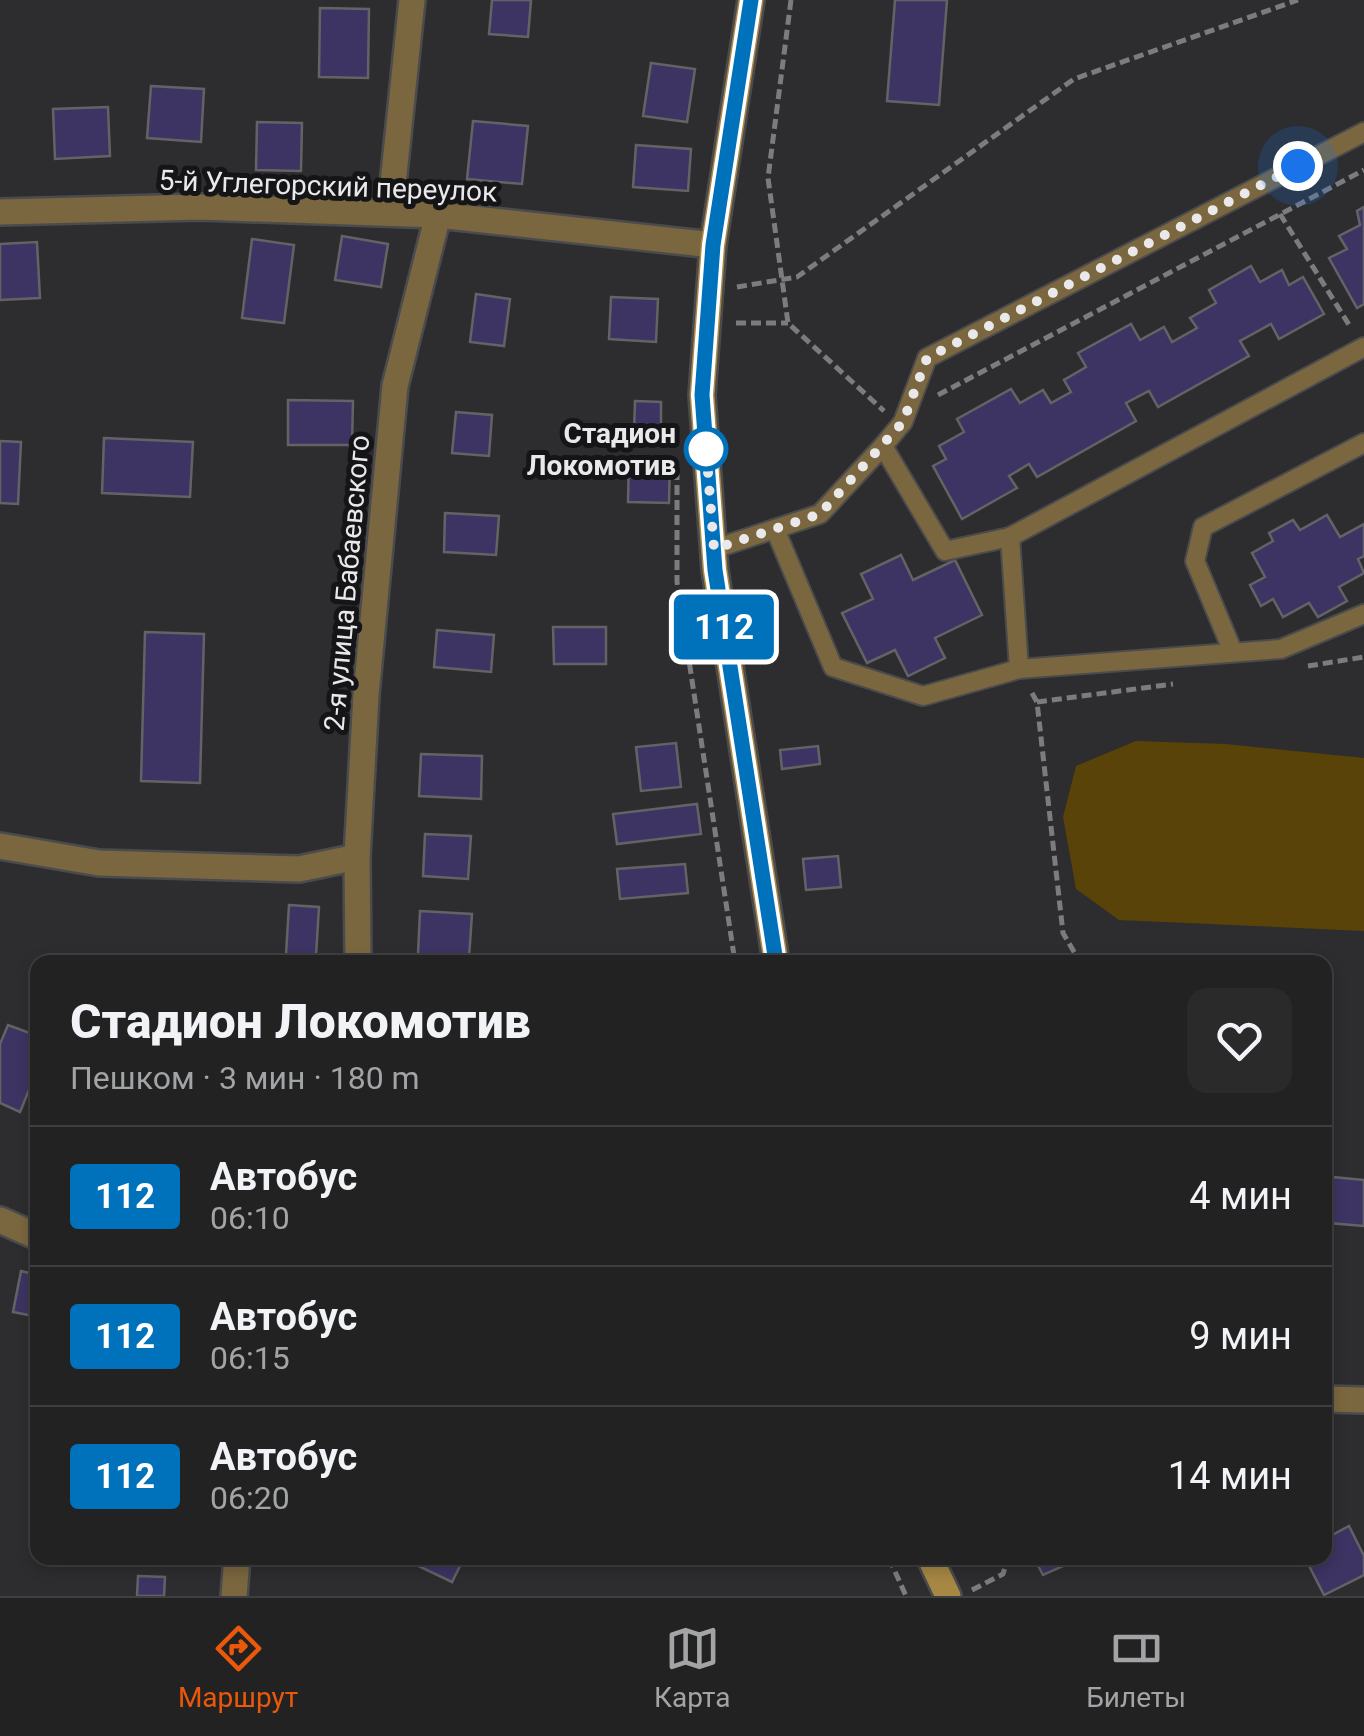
<!DOCTYPE html>
<html lang="ru">
<meta charset="utf-8">
<style>
:root{--surface:#222223;--page:#2a2a2b;--text:#f1f3f6;--muted:#a2a4a6;--line:#3f3f41;--accent:#ea580c}
body{margin:0;font-family:Roboto,sans-serif;background:var(--page);color:var(--text);height:100vh;display:flex;flex-direction:column;font-size:38px;white-space:nowrap}
*{box-sizing:border-box;margin:0}
p{font-size:32px;color:var(--muted)}
.icon{flex:none;width:55px;height:55px;fill:none;stroke:currentColor;stroke-width:2;stroke-linecap:round;stroke-linejoin:round}
.map{position:relative;flex:1;overflow:hidden}
.drawer{position:absolute;left:30px;top:955px;width:1302px;height:610px;display:flex;flex-direction:column;background:var(--surface);border-radius:20px;box-shadow:0 5px 15px #0003,0 0 0 2px var(--line)}
.drawer>*{flex:none}
.badge{padding:0 20px;border-radius:8px;font-size:35px;line-height:65px}
.you{position:absolute;width:50px;height:50px;margin:-25px;border:8px solid #fff;border-radius:50%;background:#1a73e8;box-shadow:0 0 0 15px #1a73e833}
.map>.badge{position:absolute;translate:-50% -50%;box-shadow:0 0 0 5px #fff}
.round{display:grid;place-items:center;flex:none;width:105px;height:105px;border-radius:20px;background:var(--page)}
.headline{display:flex;align-items:center;justify-content:space-between;height:170px;padding:0 40px}
h1{font-size:48px;font-weight:800;line-height:75px}
ul{padding:0;list-style:none}
li{display:flex;align-items:center;gap:30px;height:140px;padding:0 40px;border-top:2px solid var(--line)}
li div{flex:1}
li b{display:block;font-size:38px}
li em{font-style:normal}
li .badge{min-width:110px;font-weight:700;text-align:center}
.dock{display:flex;justify-content:space-around;align-items:center;height:140px;border-top:2px solid var(--line);background:var(--surface);font-size:28px;color:var(--muted)}
.dock a{display:grid;justify-items:center;gap:5px}
.dock .selected{color:var(--accent)}
.map>svg:first-child{display:block}
.green{fill:#5a4308}
.building{fill:#3d3463;stroke:#636366;stroke-width:2.5}
.lines{fill:none;stroke-linecap:round;stroke-linejoin:round}
.lane-casing{stroke:#4b4b4d;stroke-width:22}
.street-casing{stroke:#4b4b4d;stroke-width:30}
.secondary-casing{stroke:#4b4b4d;stroke-width:30}
.path{stroke:#7c7c7e;stroke-width:5;stroke-dasharray:10 5;stroke-linecap:butt}
.lane{stroke:#7b673f;stroke-width:18}
.street{stroke:#7b673f;stroke-width:25}
.secondary{stroke:#a78744;stroke-width:25}
.line-casing{stroke:#fff;stroke-width:22}
.line{stroke:#0072bc;stroke-width:15}
.walk{stroke:#e9e9eb;stroke-width:10;stroke-dasharray:0 18}
.stop-dot{fill:#fff;stroke:#0072bc;stroke-width:5}
.labels{text-anchor:middle;dominant-baseline:central;stroke-width:10;stroke-linejoin:round;paint-order:stroke}
.street-label{font-size:28px;fill:#e9e9eb;stroke:#151517}
.stop-label{font-size:28px;font-weight:bold;fill:#e9e9eb;stroke:#151517;text-anchor:end}
</style>
<div class="map">
<svg width="1364" height="1596" viewBox="0 0 1364 1596">
<rect width="100%" height="100%" fill="#2d2d2f"/>
<!-- green -->
<path class="green" d="M 1136,741 L 1225,744 L 1364,758 L 1364,931 L 1119,920 L 1076,889 L 1063,817 L 1076,766 Z"/>
<!-- building -->
<g class="building">
<path d="M 492,0 L 531,0 L 528,37 L 489,34 Z"/>
<path d="M 895,0 L 947,0 L 939,105 L 887,101 Z"/>
<path d="M 320,8 L 369,9 L 368,78 L 319,77 Z"/>
<path d="M 651,63 L 695,69 L 687,122 L 643,116 Z"/>
<path d="M 151,86 L 204,89 L 201,142 L 147,138 Z"/>
<path d="M 108,107 L 110,156 L 55,159 L 53,109 Z"/>
<path d="M 473,121 L 528,126 L 522,184 L 467,179 Z"/>
<path d="M 257,122 L 302,123 L 301,171 L 256,170 Z"/>
<path d="M 636,145 L 691,149 L 688,191 L 633,187 Z"/>
<path d="M 1364,207 L 1364,304 L 1357,308 L 1329,258 L 1347,249 L 1339,236 L 1360,225 L 1357,211 Z"/>
<path d="M 342,236 L 388,244 L 381,287 L 335,280 Z"/>
<path d="M 252,239 L 294,245 L 284,323 L 242,318 Z"/>
<path d="M 37,242 L 40,298 L 0,300 L 0,244 Z"/>
<path d="M 1251,266 L 1260,282 L 1282,270 L 1289,285 L 1303,277 L 1324,314 L 1279,339 L 1271,324 L 1240,341 L 1249,356 L 1158,407 L 1149,391 L 1126,403 L 1136,421 L 1037,477 L 1029,464 L 1009,476 L 1017,488 L 962,519 L 933,466 L 946,459 L 939,446 L 964,432 L 957,419 L 1011,389 L 1020,403 L 1043,390 L 1051,403 L 1071,392 L 1064,380 L 1086,367 L 1078,353 L 1131,324 L 1140,340 L 1164,327 L 1172,342 L 1197,328 L 1190,318 L 1216,303 L 1209,290 Z"/>
<path d="M 476,294 L 510,299 L 504,346 L 470,342 Z"/>
<path d="M 611,297 L 658,299 L 656,342 L 609,339 Z"/>
<path d="M 288,400 L 353,401 L 352,445 L 288,445 Z"/>
<path d="M 635,401 L 661,402 L 661,433 L 634,432 Z"/>
<path d="M 456,412 L 492,415 L 489,456 L 452,453 Z"/>
<path d="M 104,438 L 193,442 L 190,497 L 102,493 Z"/>
<path d="M 0,441 L 21,442 L 18,504 L 0,503 Z"/>
<path d="M 629,457 L 670,458 L 669,503 L 628,502 Z"/>
<path d="M 445,513 L 499,516 L 496,555 L 444,552 Z"/>
<path d="M 1327,515 L 1340,537 L 1364,524 L 1364,556 L 1358,559 L 1364,573 L 1339,587 L 1347,601 L 1318,617 L 1309,603 L 1283,617 L 1273,599 L 1261,606 L 1250,585 L 1265,577 L 1252,553 L 1273,541 L 1269,533 L 1293,520 L 1300,530 Z"/>
<path d="M 901,555 L 913,580 L 955,560 L 982,615 L 935,638 L 945,658 L 908,676 L 895,650 L 867,663 L 842,613 L 873,599 L 861,574 Z"/>
<path d="M 553,627 L 606,627 L 606,664 L 554,664 Z"/>
<path d="M 437,630 L 494,635 L 491,672 L 434,667 Z"/>
<path d="M 145,632 L 204,634 L 200,783 L 141,781 Z"/>
<path d="M 676,743 L 681,787 L 641,791 L 636,747 Z"/>
<path d="M 818,746 L 820,764 L 782,769 L 780,750 Z"/>
<path d="M 421,754 L 482,756 L 481,799 L 419,796 Z"/>
<path d="M 697,804 L 701,834 L 617,844 L 613,814 Z"/>
<path d="M 425,834 L 471,836 L 468,879 L 423,876 Z"/>
<path d="M 838,856 L 841,887 L 806,890 L 803,859 Z"/>
<path d="M 685,864 L 688,893 L 620,899 L 617,869 Z"/>
<path d="M 289,905 L 319,907 L 316,956 L 286,954 Z"/>
<path d="M 420,911 L 472,914 L 469,958 L 418,954 Z"/>
<path d="M 8,1025 L 38,1036 L 38,1068 L 20,1112 L 0,1103 L 0,1044 Z"/>
<path d="M 1333,1177 L 1364,1180 L 1364,1226 L 1329,1223 Z"/>
<path d="M 21,1271 L 38,1275 L 38,1317 L 13,1312 Z"/>
<path d="M 1349,1526 L 1364,1556 L 1364,1575 L 1324,1595 L 1305,1558 L 1325,1558 L 1325,1539 Z"/>
<path d="M 415,1558 L 464,1558 L 452,1582 L 412,1563 Z"/>
<path d="M 1034,1558 L 1081,1558 L 1043,1575 Z"/>
<path d="M 138,1576 L 165,1577 L 164,1596 L 137,1596 Z"/>
</g>
<g class="lines">
<!-- lane casing -->
<g class="lane-casing">
<g id="lane">
<path d="M 1364,132 L 927,358 L 903,422 L 883,446 L 945,551 L 1010,537 L 1019,669 L 1281,649 L 1364,614"/>
<path d="M 775,529 L 833,667 L 923,696 L 1019,669"/>
<path d="M 1010,537 L 1364,347"/>
<path d="M 714,549 L 820,514 L 883,446"/>
<path d="M 1233,652 L 1195,561 L 1203,527 L 1364,443"/>
</g>
</g>
<!-- street casing -->
<g class="street-casing">
<g id="street">
<path d="M 0,212 L 200,207 L 438,215 L 713,245"/>
<path d="M 390,213 L 412,0"/>
<path d="M 0,846 L 99,863 L 299,869 L 357,857"/>
<path d="M 358,962 L 357,857 L 366,695 L 395,386 L 438,215"/>
<path d="M 0,1220 L 38,1237"/>
<path d="M 1325,1399 L 1364,1400"/>
<path d="M 234,1596 L 237,1558"/>
</g>
</g>
<!-- secondary casing -->
<g class="secondary-casing">
<g id="secondary">
<path d="M 751,0 L 713,245 L 702,395 L 715,570 L 776,962"/>
<path d="M 930,1558 L 948,1596"/>
</g>
</g>
<!-- path -->
<g class="path">
<path d="M 791,0 L 768,178 L 788,323 L 884,411"/>
<path d="M 1280,214 L 1351,328"/>
<path d="M 737,287 L 797,277 L 1074,79 L 1298,0"/>
<path d="M 736,323 L 788,323"/>
<path d="M 938,395 L 1364,170"/>
<path d="M 677,470 L 677,582 L 735,962"/>
<path d="M 1308,666 L 1364,657"/>
<path d="M 1032,693 L 1037,702 L 1063,933 L 1080,962"/>
<path d="M 1037,702 L 1173,684"/>
<path d="M 889,1558 L 906,1596"/>
<path d="M 972,1590 L 1003,1574 L 1008,1558"/>
</g>
<!-- lane -->
<use href="#lane" class="lane"/>
<!-- street -->
<use href="#street" class="street"/>
<!-- secondary -->
<use href="#secondary" class="secondary"/>
</g>
<g class="lines">
<!-- line casing -->
<g class="line-casing">
<path id="line" d="M 751,0 L 713,245 L 702,395 L 715,570 L 776,962"/>
</g>
<!-- line -->
<use href="#line" class="line"/>
<!-- walk -->
<path class="walk" d="M 706,449 L 705,434 L 714,549 L 820,514 L 903,422 L 927,358 L 1298,166"/>
</g>
<!-- markers -->
<circle class="stop-dot" cx="706" cy="449" r="20"/>
<g class="labels">
<!-- street labels -->
<g class="street-label">
<text transform="translate(328 186) rotate(2)">5-й Углегорский переулок</text>
<text transform="translate(347 583) rotate(-85)">2-я улица Бабаевского</text>
</g>
<!-- stop labels -->
<g class="stop-label">
<text x="676" y="433">Стадион<tspan x="676" dy="32">Локомотив</tspan></text>
</g>
</g>
</svg>
<div class="you" style="left:1298px;top:166px"></div>
<b class="badge" style="left:724px;top:627px;background:#0072bc;color:#fff">112</b>
<section class="drawer">
<div class="headline"><div><h1>Стадион Локомотив</h1><p>Пешком · 3 мин · 180 m</p></div><a class="round"><svg class="icon" aria-label="heart" viewBox="0 0 24 24"><path d="M12 20l-8-8c-3-5 5-10 8-4 3-6 11-1 8 4z"/></svg></a></div>
<ul>
<li><span class="badge" style="background:#0072bc;color:#fff">112</span><div><b>Автобус</b><p>06:10</p></div><em>4 мин</em></li>
<li><span class="badge" style="background:#0072bc;color:#fff">112</span><div><b>Автобус</b><p>06:15</p></div><em>9 мин</em></li>
<li><span class="badge" style="background:#0072bc;color:#fff">112</span><div><b>Автобус</b><p>06:20</p></div><em>14 мин</em></li>
</ul>
</section>
</div>
<nav class="dock">
<a class="selected"><svg class="icon" aria-label="directions" viewBox="0 0 24 24"><path d="M12 3l9 9-9 9-9-9zM9 14v-3h6M13 9l2 2-2 2"/></svg>Маршрут</a>
<a><svg class="icon" aria-label="map" viewBox="0 0 24 24"><path d="M3 6l6-2 6 2 6-2v14l-6 2-6-2-6 2zM9 4v14M15 6v14"/></svg>Карта</a>
<a><svg class="icon" aria-label="tickets" viewBox="0 0 24 24"><path d="M3 7h18v10H3zM15 7v10"/></svg>Билеты</a>
</nav>
